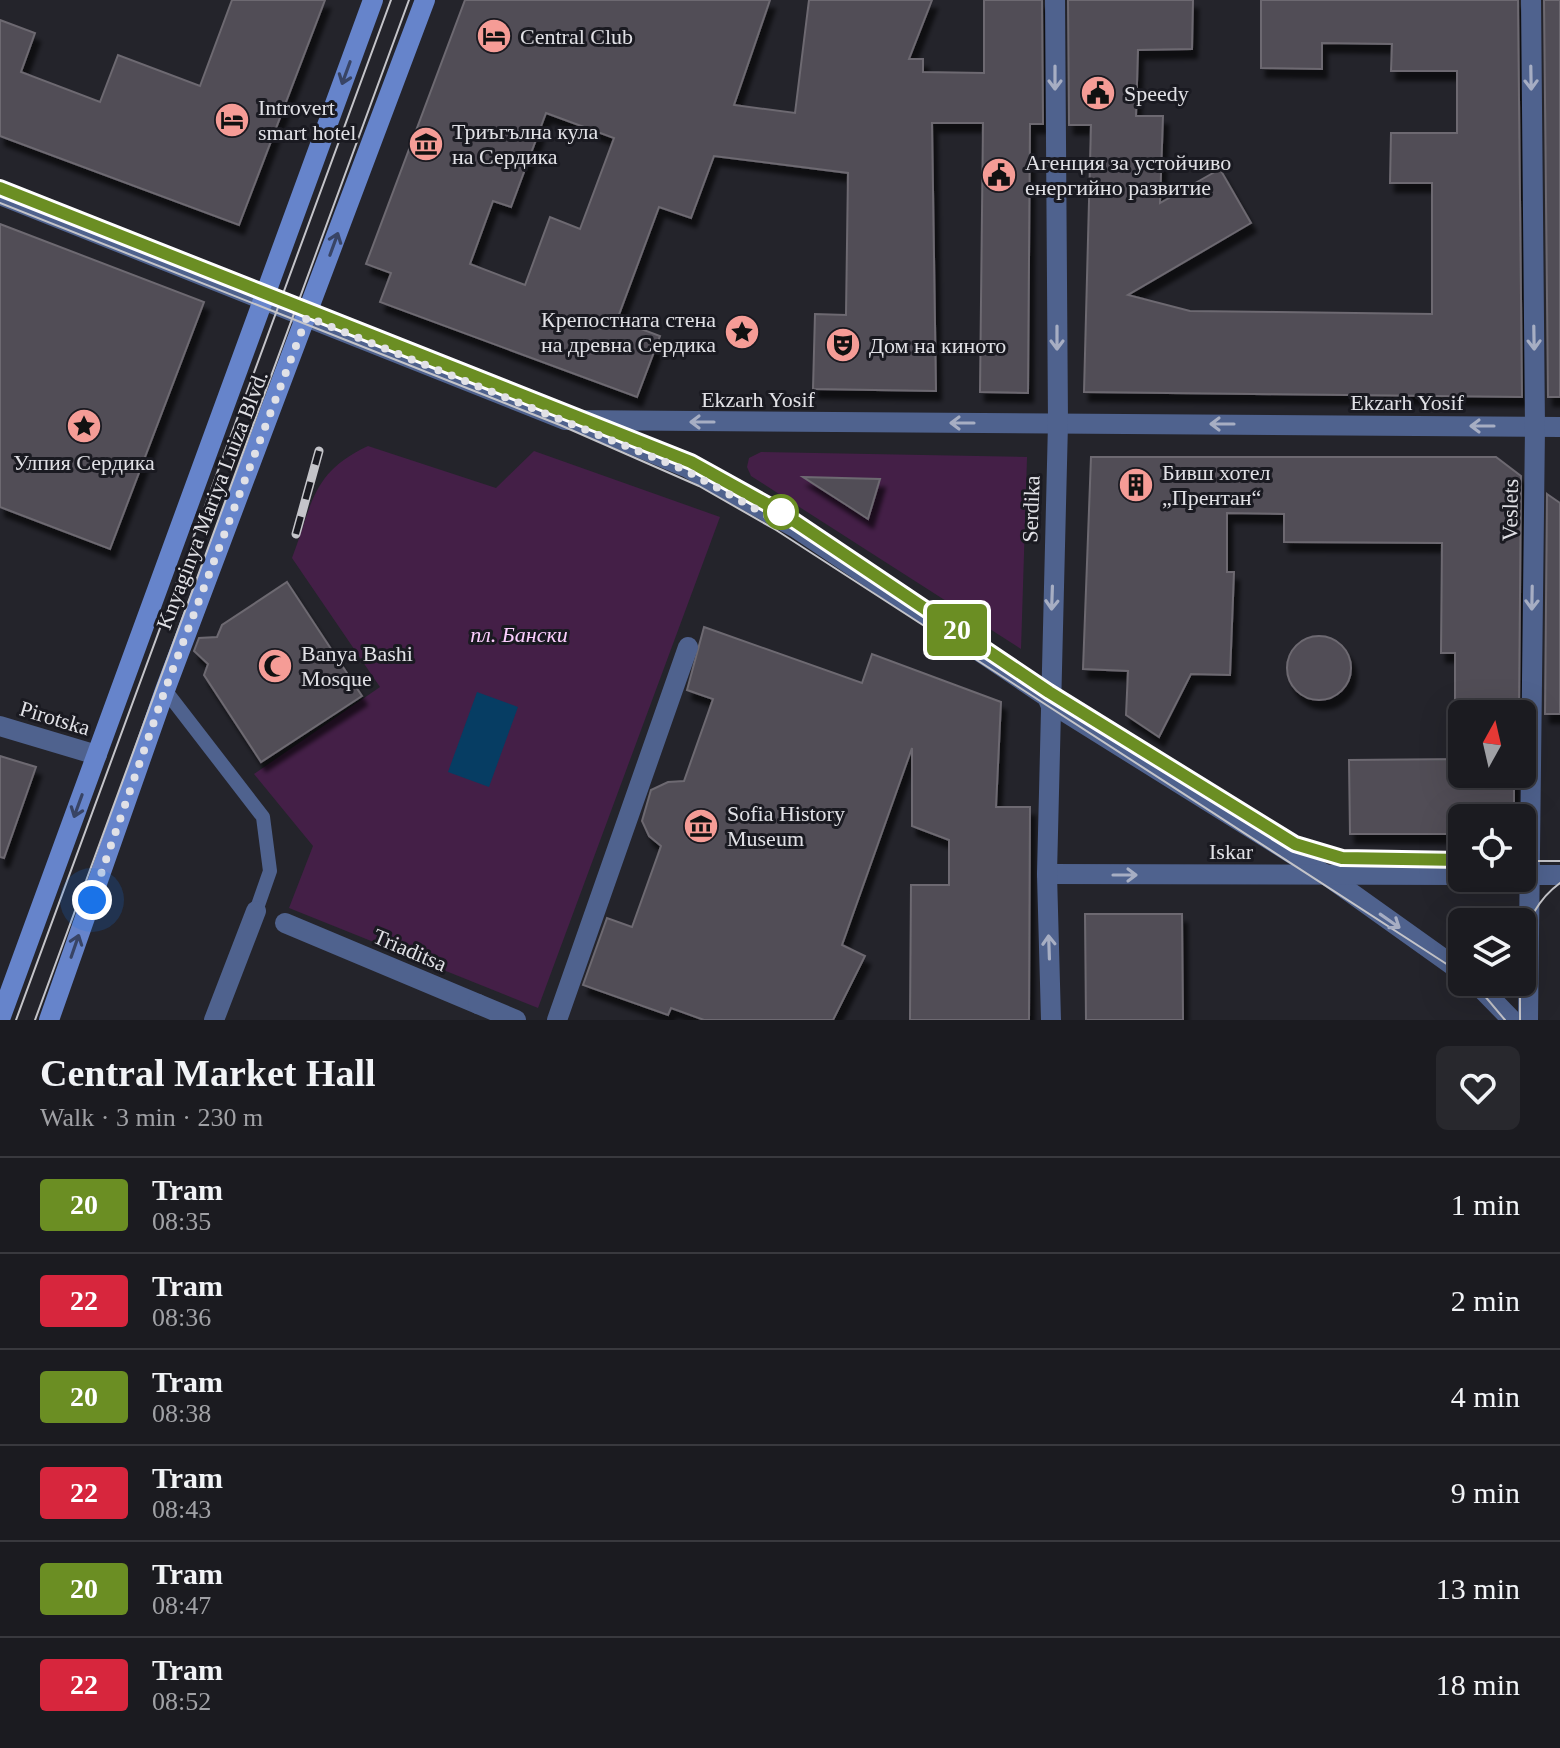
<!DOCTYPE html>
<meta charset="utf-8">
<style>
:root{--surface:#1b1b20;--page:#28282d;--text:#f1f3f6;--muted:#a0a1a5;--line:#39393e}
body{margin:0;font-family:"Times New Roman",serif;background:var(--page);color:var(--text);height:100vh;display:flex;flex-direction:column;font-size:30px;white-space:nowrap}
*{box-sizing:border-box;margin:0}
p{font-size:26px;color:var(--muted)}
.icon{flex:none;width:44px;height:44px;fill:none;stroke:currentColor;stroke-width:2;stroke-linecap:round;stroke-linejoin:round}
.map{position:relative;height:1020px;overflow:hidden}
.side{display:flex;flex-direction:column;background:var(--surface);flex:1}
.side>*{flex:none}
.badge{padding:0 16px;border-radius:6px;font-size:28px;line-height:52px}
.needle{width:52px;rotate:8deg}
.controls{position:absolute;left:1448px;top:700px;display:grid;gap:16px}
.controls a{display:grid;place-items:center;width:88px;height:88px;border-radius:12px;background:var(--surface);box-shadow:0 8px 32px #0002,0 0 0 2px var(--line);font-size:40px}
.you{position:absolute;width:40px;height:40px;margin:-20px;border:6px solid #fff;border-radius:50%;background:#1a73e8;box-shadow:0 0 0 12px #1a73e833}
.map>.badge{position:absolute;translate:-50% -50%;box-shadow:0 0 0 4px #fff}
.round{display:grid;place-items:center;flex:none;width:84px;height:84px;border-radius:12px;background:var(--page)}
.headline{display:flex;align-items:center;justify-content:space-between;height:136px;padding:0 40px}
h1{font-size:38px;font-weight:700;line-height:60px}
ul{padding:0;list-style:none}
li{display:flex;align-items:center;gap:24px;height:96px;padding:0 40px;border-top:2px solid var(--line)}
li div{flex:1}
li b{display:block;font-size:30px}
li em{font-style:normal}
li .badge{min-width:88px;font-weight:700;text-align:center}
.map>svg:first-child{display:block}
.green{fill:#441f47}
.water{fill:#063d63}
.building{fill:#514e56;stroke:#6d6971;stroke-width:2;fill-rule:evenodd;filter:url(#shadow)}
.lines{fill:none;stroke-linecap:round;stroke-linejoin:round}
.service{stroke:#4f628e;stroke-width:14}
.pedestrian{stroke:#4f628e;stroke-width:20}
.minor{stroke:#4f628e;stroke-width:20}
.secondary{stroke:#6684cb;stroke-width:20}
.tram{stroke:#c4c4c9;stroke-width:2}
.rail-casing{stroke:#c4c4c9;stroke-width:9}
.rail{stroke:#1a1a21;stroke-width:6;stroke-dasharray:18;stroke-linecap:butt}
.oneway{stroke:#384465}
.oneway2{stroke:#a7aec3}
.line-casing{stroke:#fff;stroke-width:18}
.line{stroke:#6b8e23;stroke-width:12}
.walk{stroke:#e1e1e6;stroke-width:8;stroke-dasharray:0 14.4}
.stop-dot{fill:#fff;stroke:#6b8e23;stroke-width:4}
.labels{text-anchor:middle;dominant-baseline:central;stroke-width:6;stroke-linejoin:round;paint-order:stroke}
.poi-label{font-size:22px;fill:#e1e1e6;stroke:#1a1a21;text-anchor:start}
.street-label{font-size:22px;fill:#e1e1e6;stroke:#1a1a21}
.park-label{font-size:22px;font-style:italic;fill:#fdcfff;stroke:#1a1a21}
</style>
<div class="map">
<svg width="1560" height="1020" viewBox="0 0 1560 1020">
<defs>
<filter id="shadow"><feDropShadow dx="5" dy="9" stdDeviation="2" flood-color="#0009"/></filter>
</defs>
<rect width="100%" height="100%" fill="#24242b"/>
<!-- green -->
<g class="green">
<path d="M 368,446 L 496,488 L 534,451 L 720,517 L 538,1008 L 289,908 L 313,846 L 254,774 L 380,687 L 292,558 C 313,503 311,473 368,446 Z"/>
<path d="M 761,452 L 1027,457 L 1021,649 L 751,476 L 747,467 L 749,458 Z"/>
</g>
<!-- water -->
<path class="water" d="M 477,692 L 518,707 L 489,787 L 448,772 Z"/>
<!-- building -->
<g class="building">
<path d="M 232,0 L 325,0 L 239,225 L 0,136 L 0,20 L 35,33 L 21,72 L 100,102 L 118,55 L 200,86 Z"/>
<path d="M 465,0 L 770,0 L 734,105 L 795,113 L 809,0 L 932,0 L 909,59 L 923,59 L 923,72 L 984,73 L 984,0 L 1042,0 L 1043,124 L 1030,124 L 1028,393 L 980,392 L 983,123 L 932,123 L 936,391 L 813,389 L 815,314 L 846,315 L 848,173 L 714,156 L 691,218 L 659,207 L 617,320 L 660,336 L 637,397 L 380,302 L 391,273 L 366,264 ZM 546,113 L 614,138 L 580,229 L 550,217 L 525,285 L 470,264 L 493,201 L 511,207 Z"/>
<path d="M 1068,0 L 1193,0 L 1192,49 L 1138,50 L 1136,116 L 1163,116 L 1160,203 L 1220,169 L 1251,223 L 1128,295 L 1190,311 L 1432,314 L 1432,183 L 1390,183 L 1391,133 L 1457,133 L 1457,71 L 1391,71 L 1392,44 L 1322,43 L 1322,69 L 1261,68 L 1261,0 L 1518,0 L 1522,397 L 1084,392 L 1091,125 L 1069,125 Z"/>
<path d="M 1544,0 L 1560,0 L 1560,397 L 1548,397 Z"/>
<path d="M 0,224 L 204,302 L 110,549 L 0,507 Z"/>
<path d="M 1091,457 L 1496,457 L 1521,476 L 1519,714 L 1455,714 L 1455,653 L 1441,653 L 1442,543 L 1284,542 L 1284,514 L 1227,513 L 1227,572 L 1234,572 L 1230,675 L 1191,674 L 1159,737 L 1126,715 L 1128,671 L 1083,669 Z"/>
<path d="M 803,477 L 880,479 L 868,519 L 848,506 Z"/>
<path d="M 1547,494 L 1560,503 L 1560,714 L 1545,714 Z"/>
<path d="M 287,582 L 362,696 L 261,762 L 204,675 L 208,664 L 194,651 L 199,638 L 217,637 L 222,625 Z"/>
<path d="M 704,627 L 862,683 L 872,654 L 1001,702 L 996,807 L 1030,807 L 1029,1020 L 910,1020 L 911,885 L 949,885 L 949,840 L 912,826 L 912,748 L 842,945 L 865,956 L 833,1020 L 704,1020 L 671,1008 L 668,1015 L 583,985 L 607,918 L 632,927 L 661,846 L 649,836 L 642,821 L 651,790 L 668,782 L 684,781 L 713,699 L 687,690 Z"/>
<circle cx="1319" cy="668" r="32"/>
<path d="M 0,756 L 36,767 L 4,858 L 0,857 Z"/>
<path d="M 1462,759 L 1462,774 L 1514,774 L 1514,818 L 1462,818 L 1462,834 L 1350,834 L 1349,760 Z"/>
<path d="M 1085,914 L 1182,914 L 1183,1020 L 1086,1020 Z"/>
</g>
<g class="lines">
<!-- service -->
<g class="service">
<path d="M 573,423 L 685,470 L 795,531 L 1049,702"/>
<path d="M 165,690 L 263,817 L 270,871 L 256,911"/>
</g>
<!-- pedestrian -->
<g class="pedestrian">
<path d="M 0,726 L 97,755"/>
<path d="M 285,923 L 478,1004"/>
<path d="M 214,1020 L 256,911"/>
<path d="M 557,1020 L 688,647"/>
</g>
<!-- minor -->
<g class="minor">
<path d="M 0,195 L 565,420 L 1560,427"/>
<path d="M 1049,702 L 1326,875 L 1462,972"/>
<path d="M 1047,874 L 1462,875"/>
<path d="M 1522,875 L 1560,875"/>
<path d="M 1475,982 L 1512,1020"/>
<path d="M 478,1004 L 516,1020"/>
<path d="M 1051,1020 L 1047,874 L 1058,423 L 1055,0"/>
<path d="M 1528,1020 L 1535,427 L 1531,0"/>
</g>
<!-- secondary -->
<g class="secondary">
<path d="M 0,1019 L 373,0"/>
<path d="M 49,1020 L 165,690 L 425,0"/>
</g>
<!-- tram -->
<g class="tram">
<path d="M 0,188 L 691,462 L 781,512 L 1049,692 L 1295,844 L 1342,858 L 1462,860"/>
<path d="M 0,203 L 560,425 L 699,486 L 776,530 L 1462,974"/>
<path d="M 1522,861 L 1560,861"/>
<path d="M 1522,948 C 1525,923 1539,898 1560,883"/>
<path d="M 1473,982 L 1505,1020"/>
<path d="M 16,1020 L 391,0"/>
<path d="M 35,1020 L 409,0"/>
<path d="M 1520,1020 L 1520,982"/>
</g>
<!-- rail casing -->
<g class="rail-casing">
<path id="rail" d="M 296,534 L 319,451"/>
</g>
<!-- rail -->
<use href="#rail" class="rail"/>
</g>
<!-- one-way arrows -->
<defs><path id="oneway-shaft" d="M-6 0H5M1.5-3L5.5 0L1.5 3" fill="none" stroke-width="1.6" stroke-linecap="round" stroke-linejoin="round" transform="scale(2)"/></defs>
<g class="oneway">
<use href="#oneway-shaft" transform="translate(346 73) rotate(110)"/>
<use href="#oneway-shaft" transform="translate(334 244) rotate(-70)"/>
<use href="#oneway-shaft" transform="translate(78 806) rotate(110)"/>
<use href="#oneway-shaft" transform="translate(75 946) rotate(-71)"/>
</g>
<g class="oneway2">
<use href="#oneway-shaft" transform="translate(1055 78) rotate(90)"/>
<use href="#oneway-shaft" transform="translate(1531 78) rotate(89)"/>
<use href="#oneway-shaft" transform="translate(1057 338) rotate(90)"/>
<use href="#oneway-shaft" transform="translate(1534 338) rotate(89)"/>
<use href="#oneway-shaft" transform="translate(702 422) rotate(-180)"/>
<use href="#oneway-shaft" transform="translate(962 423) rotate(-180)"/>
<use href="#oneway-shaft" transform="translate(1222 424) rotate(-180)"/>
<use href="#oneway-shaft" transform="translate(1482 426) rotate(-180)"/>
<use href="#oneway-shaft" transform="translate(1052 598) rotate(92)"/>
<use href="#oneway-shaft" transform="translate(1532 598) rotate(91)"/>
<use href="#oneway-shaft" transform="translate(1125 875)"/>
<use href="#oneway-shaft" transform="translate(1390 921) rotate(35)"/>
<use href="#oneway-shaft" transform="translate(1049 947) rotate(-92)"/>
</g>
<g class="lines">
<!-- line casing -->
<g class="line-casing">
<path id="line" d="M 0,188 L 691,462 L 781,512 L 1049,692 L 1295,844 L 1342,858 L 1462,860"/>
</g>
<!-- line -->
<use href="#line" class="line"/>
<!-- walk -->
<path class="walk" d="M 92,900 L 165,690 L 307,317 L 685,470 L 770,517 L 781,512"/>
</g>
<!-- icons -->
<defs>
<g id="hotel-disc" transform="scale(1.8)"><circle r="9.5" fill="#f59c96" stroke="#1a1a21"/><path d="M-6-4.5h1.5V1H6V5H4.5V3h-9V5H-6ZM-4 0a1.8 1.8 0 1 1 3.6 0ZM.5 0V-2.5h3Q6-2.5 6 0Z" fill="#111"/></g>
<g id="civic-disc" transform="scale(1.8)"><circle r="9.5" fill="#f59c96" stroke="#1a1a21"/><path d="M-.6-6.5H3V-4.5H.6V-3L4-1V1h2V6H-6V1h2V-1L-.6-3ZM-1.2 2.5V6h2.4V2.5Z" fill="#111"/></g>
<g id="museum-disc" transform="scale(1.8)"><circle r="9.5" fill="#f59c96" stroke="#1a1a21"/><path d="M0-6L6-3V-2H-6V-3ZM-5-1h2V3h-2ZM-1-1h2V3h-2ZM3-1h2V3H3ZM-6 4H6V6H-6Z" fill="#111"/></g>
<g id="sight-disc" transform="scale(1.8)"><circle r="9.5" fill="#f59c96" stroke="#1a1a21"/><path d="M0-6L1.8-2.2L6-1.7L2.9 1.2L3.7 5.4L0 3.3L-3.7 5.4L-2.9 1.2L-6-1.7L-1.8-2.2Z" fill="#111"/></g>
<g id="theatre-disc" transform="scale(1.8)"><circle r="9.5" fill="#f59c96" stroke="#1a1a21"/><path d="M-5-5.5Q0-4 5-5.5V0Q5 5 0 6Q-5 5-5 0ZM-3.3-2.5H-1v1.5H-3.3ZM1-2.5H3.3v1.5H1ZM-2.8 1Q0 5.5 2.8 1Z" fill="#111"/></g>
<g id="building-disc" transform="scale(1.8)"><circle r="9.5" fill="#f59c96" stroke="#1a1a21"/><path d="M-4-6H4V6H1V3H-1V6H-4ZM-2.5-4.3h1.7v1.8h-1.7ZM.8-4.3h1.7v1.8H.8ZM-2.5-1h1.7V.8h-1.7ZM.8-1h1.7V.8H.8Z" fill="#111"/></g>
<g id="mosque-disc" transform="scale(1.8)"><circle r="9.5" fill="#f59c96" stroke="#1a1a21"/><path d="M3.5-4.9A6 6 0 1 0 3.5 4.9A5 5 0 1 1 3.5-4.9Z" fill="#111"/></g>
</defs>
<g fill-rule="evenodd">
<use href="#hotel-disc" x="494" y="36"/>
<use href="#civic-disc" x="1098" y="93"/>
<use href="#hotel-disc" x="232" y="120"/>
<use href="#museum-disc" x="426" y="144"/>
<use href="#civic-disc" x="999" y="175"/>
<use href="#sight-disc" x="742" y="332"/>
<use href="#theatre-disc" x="843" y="345"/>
<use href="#sight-disc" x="84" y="426"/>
<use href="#building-disc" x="1136" y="485"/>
<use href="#mosque-disc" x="275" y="666"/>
<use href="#museum-disc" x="701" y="826"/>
</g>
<!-- markers -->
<circle class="stop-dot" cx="781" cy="512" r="16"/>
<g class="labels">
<!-- poi labels -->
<g class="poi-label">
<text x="520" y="36">Central Club</text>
<text x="1124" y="93">Speedy</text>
<text x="258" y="107">Introvert<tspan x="258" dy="25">smart hotel</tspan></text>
<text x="452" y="131">Триъгълна кула<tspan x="452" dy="25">на Сердика</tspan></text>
<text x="1025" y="162">Агенция за устойчиво<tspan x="1025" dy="25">енергийно развитие</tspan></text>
<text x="716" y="319" text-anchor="end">Крепостната стена<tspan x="716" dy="25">на древна Сердика</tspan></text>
<text x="869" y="345">Дом на киното</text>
<text x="84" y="462" text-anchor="middle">Улпия Сердика</text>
<text x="1162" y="472">Бивш хотел<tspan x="1162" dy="25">„Прентан“</tspan></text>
<text x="301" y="653">Banya Bashi<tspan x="301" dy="25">Mosque</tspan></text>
<text x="727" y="813">Sofia History<tspan x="727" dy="25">Museum</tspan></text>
</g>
<!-- street labels -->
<g class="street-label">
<text x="758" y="399">Ekzarh Yosif</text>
<text x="1407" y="402">Ekzarh Yosif</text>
<text transform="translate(212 500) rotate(-69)">Knyaginya Mariya Luiza Blvd.</text>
<text transform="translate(1031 509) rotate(-88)">Serdika</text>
<text transform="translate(1510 510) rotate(-89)">Veslets</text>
<text transform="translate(55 718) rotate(17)">Pirotska</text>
<text x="1231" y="851">Iskar</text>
<text transform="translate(410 950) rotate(23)">Triaditsa</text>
</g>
<!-- park labels -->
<g class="park-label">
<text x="519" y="634">пл. Бански</text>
</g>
</g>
</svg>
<div class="controls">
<a><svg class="needle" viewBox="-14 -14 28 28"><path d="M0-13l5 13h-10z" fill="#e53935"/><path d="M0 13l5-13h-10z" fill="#a0a1a5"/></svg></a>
<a><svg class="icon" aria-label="locate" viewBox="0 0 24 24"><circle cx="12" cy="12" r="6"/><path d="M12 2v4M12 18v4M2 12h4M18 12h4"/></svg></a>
<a><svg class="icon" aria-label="layers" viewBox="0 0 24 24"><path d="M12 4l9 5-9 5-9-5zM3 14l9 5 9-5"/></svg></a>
</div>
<div class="you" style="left:92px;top:900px"></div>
<b class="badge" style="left:957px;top:630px;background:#6b8e23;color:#fff">20</b>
</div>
<section class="side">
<div class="headline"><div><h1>Central Market Hall</h1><p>Walk · 3 min · 230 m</p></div><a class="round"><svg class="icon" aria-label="heart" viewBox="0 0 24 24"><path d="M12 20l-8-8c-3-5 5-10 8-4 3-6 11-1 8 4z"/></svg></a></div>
<ul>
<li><span class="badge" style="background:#6b8e23;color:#fff">20</span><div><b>Tram</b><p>08:35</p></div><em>1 min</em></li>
<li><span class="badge" style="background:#d7263d;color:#fff">22</span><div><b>Tram</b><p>08:36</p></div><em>2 min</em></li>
<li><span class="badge" style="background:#6b8e23;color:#fff">20</span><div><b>Tram</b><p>08:38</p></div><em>4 min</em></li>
<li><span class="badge" style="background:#d7263d;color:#fff">22</span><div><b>Tram</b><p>08:43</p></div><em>9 min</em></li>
<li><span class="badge" style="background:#6b8e23;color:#fff">20</span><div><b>Tram</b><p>08:47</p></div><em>13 min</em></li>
<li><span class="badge" style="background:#d7263d;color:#fff">22</span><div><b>Tram</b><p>08:52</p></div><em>18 min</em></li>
</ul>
</section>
